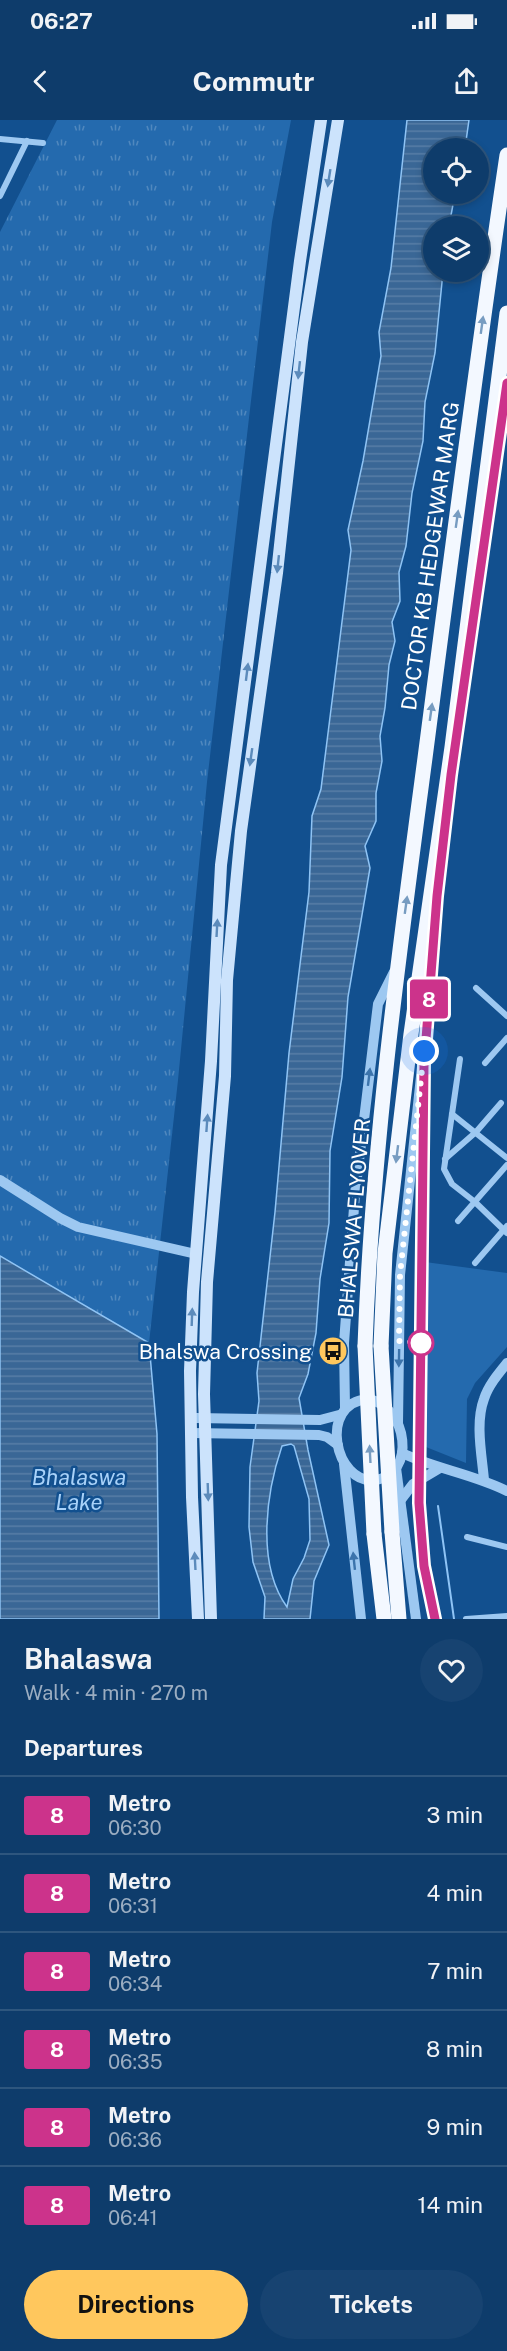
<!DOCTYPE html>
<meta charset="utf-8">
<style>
:root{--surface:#0e3c6b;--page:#174371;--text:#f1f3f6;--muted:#9badc1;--line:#2e567e;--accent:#ffc75d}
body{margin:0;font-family:"Public Sans",sans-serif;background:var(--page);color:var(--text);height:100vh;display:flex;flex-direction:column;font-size:22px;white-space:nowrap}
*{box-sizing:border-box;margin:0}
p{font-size:20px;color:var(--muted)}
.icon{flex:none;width:33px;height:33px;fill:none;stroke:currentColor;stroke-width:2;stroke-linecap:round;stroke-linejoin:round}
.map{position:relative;height:1499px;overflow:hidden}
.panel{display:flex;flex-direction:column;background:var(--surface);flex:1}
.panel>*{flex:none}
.badge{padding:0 12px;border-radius:4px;font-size:21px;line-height:39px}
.buttons{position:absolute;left:423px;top:18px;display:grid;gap:12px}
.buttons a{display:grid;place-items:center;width:66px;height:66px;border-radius:50%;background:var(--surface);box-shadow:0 3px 9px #0003,0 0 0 2px var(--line);font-size:30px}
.you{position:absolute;width:30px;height:30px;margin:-15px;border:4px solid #fff;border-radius:50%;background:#1a73e8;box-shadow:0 0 0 9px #1a73e833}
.map>.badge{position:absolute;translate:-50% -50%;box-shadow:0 0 0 3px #fff}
h2{padding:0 24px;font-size:22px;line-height:54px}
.round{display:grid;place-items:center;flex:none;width:63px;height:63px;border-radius:32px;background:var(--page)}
.overview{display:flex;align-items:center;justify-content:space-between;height:102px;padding:0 24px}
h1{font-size:28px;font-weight:700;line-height:45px}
.primary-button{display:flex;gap:12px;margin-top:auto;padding:12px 24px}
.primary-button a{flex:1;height:69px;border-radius:36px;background:var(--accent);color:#111;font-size:24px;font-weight:700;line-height:69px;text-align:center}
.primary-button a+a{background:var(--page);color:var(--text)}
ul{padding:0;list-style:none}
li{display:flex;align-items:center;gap:18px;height:78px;padding:0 24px;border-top:2px solid var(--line)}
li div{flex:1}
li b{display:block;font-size:22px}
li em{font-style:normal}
li .badge{min-width:66px;font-weight:700;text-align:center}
.status{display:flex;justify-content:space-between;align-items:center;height:42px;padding:0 30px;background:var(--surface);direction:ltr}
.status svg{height:16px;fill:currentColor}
header{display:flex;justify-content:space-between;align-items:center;height:78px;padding:0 24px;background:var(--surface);font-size:27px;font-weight:700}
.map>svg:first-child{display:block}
.grass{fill:url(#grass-tufts)}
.park{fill:#246aae}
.water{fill:url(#water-rules);stroke:#8fc4f5;stroke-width:1.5;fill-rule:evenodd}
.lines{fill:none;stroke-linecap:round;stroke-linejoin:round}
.stream{stroke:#8fc4f5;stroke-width:2}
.minor{stroke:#9dc8f1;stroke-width:6}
.tertiary{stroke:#9dc8f1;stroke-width:10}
.secondary{stroke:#cce3fc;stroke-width:12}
.trunk{stroke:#f3f8ff;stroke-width:15}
.rail{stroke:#fff;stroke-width:2;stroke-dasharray:10 4.5;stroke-linecap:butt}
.trunk-bridge{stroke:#f3f8ff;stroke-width:15}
.oneway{fill:#5c8bbb}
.oneway2{fill:#779cc1}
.oneway3{fill:#3c74ac}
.line-casing{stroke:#fff;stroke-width:14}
.line{stroke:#cc338b;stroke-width:9}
.walk{stroke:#fff;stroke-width:6;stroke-dasharray:0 10.8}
.stop-dot{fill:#fff;stroke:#cc338b;stroke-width:3}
.labels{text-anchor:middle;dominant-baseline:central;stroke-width:5;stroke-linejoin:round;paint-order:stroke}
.street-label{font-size:21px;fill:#fff;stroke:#12508f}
.poi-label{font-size:21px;fill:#fff;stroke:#12508f;text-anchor:end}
.water-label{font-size:22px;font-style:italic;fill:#a9d2f9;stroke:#12508f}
</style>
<div class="status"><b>06:27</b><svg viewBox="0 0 49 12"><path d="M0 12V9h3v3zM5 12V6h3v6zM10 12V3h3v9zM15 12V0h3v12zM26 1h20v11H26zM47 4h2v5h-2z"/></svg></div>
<header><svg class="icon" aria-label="back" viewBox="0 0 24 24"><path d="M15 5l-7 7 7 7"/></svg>Commutr<svg class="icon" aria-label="share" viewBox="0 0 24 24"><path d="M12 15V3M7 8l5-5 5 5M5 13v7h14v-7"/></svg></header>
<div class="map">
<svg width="507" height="1499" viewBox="0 0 507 1499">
<defs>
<pattern id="grass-tufts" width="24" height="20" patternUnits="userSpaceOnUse" patternTransform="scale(1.5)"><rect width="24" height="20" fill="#246aae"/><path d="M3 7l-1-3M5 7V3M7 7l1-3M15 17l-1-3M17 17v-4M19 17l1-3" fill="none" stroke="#5088be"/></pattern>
<pattern id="water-rules" width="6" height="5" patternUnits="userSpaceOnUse" patternTransform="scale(1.5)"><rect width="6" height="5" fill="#3a6796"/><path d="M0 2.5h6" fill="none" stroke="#587ea6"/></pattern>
</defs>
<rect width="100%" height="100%" fill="#12508f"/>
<!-- grass -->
<path class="grass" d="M 57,0 L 291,0 L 272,102 L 250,289 L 207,662 L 178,960 L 149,1223 L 0,1136 L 0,112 Z"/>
<!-- park -->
<path class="park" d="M 425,1142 L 507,1153 L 507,1227 L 475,1263 L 467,1279 L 466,1343 L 416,1323 Z"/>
<!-- water -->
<g class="water">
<path d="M 407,0 L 469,0 L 465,28 L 434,28 L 434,74 L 455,74 L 449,106 L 434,106 L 434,152 L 443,152 L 435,233 L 425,282 L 423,321 L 412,373 L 406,426 L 399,452 L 400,481 L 392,502 L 395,521 L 389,545 L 385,588 L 380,616 L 382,641 L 376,673 L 376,701 L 365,726 L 370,748 L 348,877 L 342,957 L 330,1031 L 329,1103 L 320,1159 L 316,1213 L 308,1254 L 299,1278 L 308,1330 L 329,1425 L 314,1461 L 310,1499 L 264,1499 L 265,1477 L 253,1442 L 249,1407 L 250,1347 L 259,1281 L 257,1253 L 275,1092 L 289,933 L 309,772 L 312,696 L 321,669 L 351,430 L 348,410 L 363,341 L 381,236 L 379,212 L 391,148 ZM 291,1324 L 294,1326 L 309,1379 L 310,1420 L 304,1438 L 293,1459 L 287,1487 C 256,1444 266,1373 282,1326 Z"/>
<path d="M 0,1136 L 149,1223 L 157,1314 L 159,1499 L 0,1499 Z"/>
</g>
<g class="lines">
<!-- stream -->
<path class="stream" d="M 438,1386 L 454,1499"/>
<!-- minor -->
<g class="minor">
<path d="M 0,19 L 43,23"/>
<path d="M 0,76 L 27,21"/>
<path d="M 476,868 L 507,896"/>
<path d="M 460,939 L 444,1049 L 452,1064 L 475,1082 L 507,1113"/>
<path d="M 485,943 L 507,918"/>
<path d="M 452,994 L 507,1038"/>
<path d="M 445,1039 L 476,1012 L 501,983"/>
<path d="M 458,1101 L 507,1045"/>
<path d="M 475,1143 L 507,1106"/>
<path d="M 467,1417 L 507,1427"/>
<path d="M 466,1499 L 507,1496"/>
</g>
<!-- tertiary -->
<g class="tertiary">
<path d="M 0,1060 L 60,1098 L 78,1107 L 196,1134"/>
<path d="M 368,1279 C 408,1286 417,1355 375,1360 C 335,1365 317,1283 368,1279 Z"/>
<path d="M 345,1288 L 344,1223 L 355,1074 L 378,884 L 394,852"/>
<path d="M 196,1298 L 320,1300 L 339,1295"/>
<path d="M 398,1303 L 400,1155 L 426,909 L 422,867"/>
<path d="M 191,1313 L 319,1315 L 327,1317 L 338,1325"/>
<path d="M 402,1333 C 436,1349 473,1354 507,1371"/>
<path d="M 344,1344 L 361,1499"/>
<path d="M 396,1348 L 416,1499"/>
<path d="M 484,1360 C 482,1336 475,1303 484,1279 C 488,1266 498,1254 507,1243"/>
<path d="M 400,1381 L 413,1364 L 440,1348"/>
</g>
<!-- secondary -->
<g class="secondary">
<path d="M 198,1499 L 192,1377 L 190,1251 L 193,1172 L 211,941 L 221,745 L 300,141 L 321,0"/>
<path d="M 211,1499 L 204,1274 L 207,1162 L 225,956 L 227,860 L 241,711 L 277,453 L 302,222 L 338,0"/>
</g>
<!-- trunk -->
<g class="trunk">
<path d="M 365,1226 C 372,1029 399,833 425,638 C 451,437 477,236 507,35"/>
<path d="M 381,1226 L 385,1133 L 411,914 L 452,627 L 507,193"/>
<path d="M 392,1412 L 399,1499"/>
<path d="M 374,1414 L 384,1499"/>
</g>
<!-- rail -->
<path class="rail" d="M 435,1499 L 424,1446 L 419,1383 L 424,944 L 437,776 L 451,655 L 507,263"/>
<!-- trunk-bridge -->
<g class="trunk-bridge">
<path d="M 365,1226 L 374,1414"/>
<path d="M 381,1226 L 392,1412"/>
</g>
</g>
<!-- one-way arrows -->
<defs><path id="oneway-solid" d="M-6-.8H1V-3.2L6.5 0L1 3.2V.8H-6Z" transform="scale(1.5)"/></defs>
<g class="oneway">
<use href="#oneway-solid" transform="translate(329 58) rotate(99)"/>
<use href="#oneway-solid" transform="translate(299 250) rotate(96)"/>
<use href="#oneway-solid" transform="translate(278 444) rotate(96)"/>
<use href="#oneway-solid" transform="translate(247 552) rotate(-83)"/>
<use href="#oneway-solid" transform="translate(251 637) rotate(98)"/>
<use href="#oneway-solid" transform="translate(217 808) rotate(-87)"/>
<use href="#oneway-solid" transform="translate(207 1003) rotate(-86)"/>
<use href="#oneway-solid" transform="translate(192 1197) rotate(-88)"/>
<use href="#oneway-solid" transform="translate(208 1372) rotate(88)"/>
<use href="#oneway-solid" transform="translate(195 1441) rotate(-93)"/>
</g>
<g class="oneway2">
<use href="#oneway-solid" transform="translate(482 205) rotate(-82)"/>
<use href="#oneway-solid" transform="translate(457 399) rotate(-82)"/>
<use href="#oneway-solid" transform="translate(431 592) rotate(-82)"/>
<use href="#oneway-solid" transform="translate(406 785) rotate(-82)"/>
<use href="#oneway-solid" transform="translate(397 1034) rotate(97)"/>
<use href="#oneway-solid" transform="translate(370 1334) rotate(-93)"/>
</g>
<g class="oneway3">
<use href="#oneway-solid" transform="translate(369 957) rotate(-83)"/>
<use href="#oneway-solid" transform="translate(399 1238) rotate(91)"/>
<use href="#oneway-solid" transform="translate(354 1441) rotate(-96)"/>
</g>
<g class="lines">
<!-- line casing -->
<g class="line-casing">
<path id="line" d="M 435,1499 L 424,1446 L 419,1383 L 424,945 L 437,776 L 451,655 L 507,263"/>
</g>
<!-- line -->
<use href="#line" class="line"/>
<!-- walk -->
<path class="walk" d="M 421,1223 L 399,1221 L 400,1155 L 424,931"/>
</g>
<!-- icons -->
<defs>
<g id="bus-disc" transform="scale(1.5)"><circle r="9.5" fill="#ffc75d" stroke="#12508f"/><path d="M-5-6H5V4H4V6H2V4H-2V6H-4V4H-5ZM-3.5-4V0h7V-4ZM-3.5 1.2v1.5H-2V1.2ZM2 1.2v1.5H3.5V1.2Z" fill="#111"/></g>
</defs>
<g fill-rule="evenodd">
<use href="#bus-disc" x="333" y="1231"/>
</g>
<!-- markers -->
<circle class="stop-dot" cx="421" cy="1223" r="12"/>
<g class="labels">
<!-- street labels -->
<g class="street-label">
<text transform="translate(430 436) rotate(-82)">DOCTOR KB HEDGEWAR MARG</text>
<text transform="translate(354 1098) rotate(-85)">BHALSWA FLYOVER</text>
</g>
<!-- poi labels -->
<g class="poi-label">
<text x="312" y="1231">Bhalswa Crossing</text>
</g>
<!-- water labels -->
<g class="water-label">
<text x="79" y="1357">Bhalaswa<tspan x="79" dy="25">Lake</tspan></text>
</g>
</g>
</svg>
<div class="buttons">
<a><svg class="icon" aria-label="locate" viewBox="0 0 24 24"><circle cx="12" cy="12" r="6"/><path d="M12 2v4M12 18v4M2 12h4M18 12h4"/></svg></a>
<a><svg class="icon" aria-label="layers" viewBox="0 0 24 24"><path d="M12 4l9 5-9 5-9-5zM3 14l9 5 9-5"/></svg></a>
</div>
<div class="you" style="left:424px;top:931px"></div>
<b class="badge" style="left:429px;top:879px;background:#cc338b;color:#fff">8</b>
</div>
<section class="panel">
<div class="overview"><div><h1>Bhalaswa</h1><p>Walk · 4 min · 270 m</p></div><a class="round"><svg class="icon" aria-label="heart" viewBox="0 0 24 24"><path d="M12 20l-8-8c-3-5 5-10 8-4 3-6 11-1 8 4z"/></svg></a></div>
<h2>Departures</h2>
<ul>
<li><span class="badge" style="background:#cc338b;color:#fff">8</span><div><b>Metro</b><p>06:30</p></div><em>3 min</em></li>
<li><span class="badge" style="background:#cc338b;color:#fff">8</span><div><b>Metro</b><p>06:31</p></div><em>4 min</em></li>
<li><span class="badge" style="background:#cc338b;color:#fff">8</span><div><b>Metro</b><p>06:34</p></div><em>7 min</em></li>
<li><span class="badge" style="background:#cc338b;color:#fff">8</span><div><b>Metro</b><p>06:35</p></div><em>8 min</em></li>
<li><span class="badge" style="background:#cc338b;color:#fff">8</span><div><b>Metro</b><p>06:36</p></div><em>9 min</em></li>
<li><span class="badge" style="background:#cc338b;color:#fff">8</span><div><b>Metro</b><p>06:41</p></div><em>14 min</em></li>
</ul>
<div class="primary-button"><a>Directions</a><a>Tickets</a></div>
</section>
